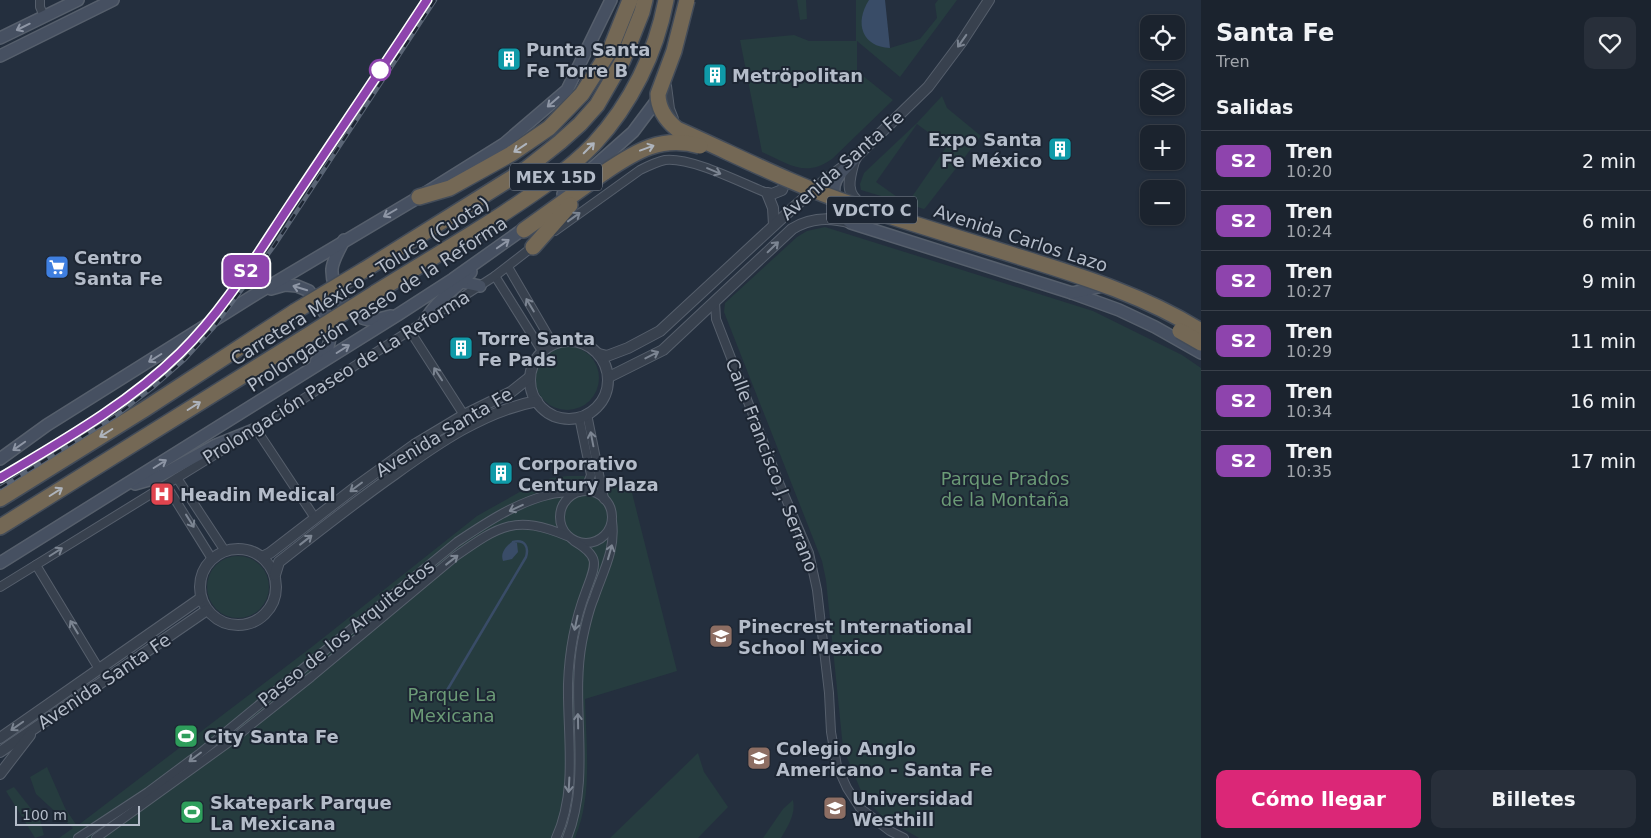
<!DOCTYPE html>
<html lang="es">
<meta charset="utf-8">
<style>
:root{--surface:#1b232e;--page:#282f3a;--text:#f1f3f6;--muted:#a0a4aa;--line:#39404a;--accent:#db2777}
body{margin:0;font-family:"DejaVu Sans",sans-serif;background:var(--page);color:var(--text);height:100vh;display:flex;flex-direction:column;font-size:19px;white-space:nowrap}
*{box-sizing:border-box;margin:0}
p{font-size:16px;color:var(--muted)}
.icon{flex:none;width:28px;height:28px;fill:none;stroke:currentColor;stroke-width:2;stroke-linecap:round;stroke-linejoin:round}
.map{position:relative;flex:1;overflow:hidden}
.drawer{display:flex;flex-direction:column;background:var(--surface);width:450px}
.drawer>*{flex:none}
.badge{padding:0 10px;border-radius:8px;font-size:18px;line-height:32px}
.tools{position:absolute;left:1140px;top:15px;display:grid;gap:10px}
.tools a{display:grid;place-items:center;width:45px;height:45px;border-radius:10px;background:var(--surface);box-shadow:0 1px 4px #0004,0 0 0 1px var(--line);font-size:25px}
.scale{position:absolute;left:15px;bottom:12px;width:125px;box-sizing:border-box;padding-left:5px;border:2px solid #b4bcc9;border-top:0;font-size:14px;line-height:18px;white-space:nowrap;color:#b4bcc9;-webkit-text-stroke:4px #1d2633;paint-order:stroke}
.map>.badge{position:absolute;translate:-50% -50%;box-shadow:0 0 0 2px #fff}
h2{padding:0 15px;font-size:19px;line-height:45px}
.round{display:grid;place-items:center;flex:none;width:52px;height:52px;border-radius:10px;background:var(--page)}
.summary{display:flex;align-items:center;justify-content:space-between;height:85px;padding:0 15px}
h1{font-size:24px;font-weight:600;line-height:38px}
.button{display:flex;gap:10px;margin-top:auto;padding:10px 15px}
.button a{flex:1;height:58px;border-radius:10px;background:var(--accent);color:#fff;font-size:20px;font-weight:600;line-height:58px;text-align:center}
.button a+a{background:var(--page);color:var(--text)}
ul{padding:0;list-style:none}
li{display:flex;align-items:center;gap:15px;height:60px;padding:0 15px;border-top:1px solid var(--line)}
li div{flex:1}
li b{display:block;font-size:19px}
li em{font-style:normal}
li .badge{min-width:55px;font-weight:700;text-align:center}
main{display:flex;flex:1;min-height:0}
.map>svg:first-child{display:block}
.green{fill:#263c3f;fill-rule:evenodd}
.water{fill:#394c67}
.lines{fill:none;stroke-linecap:round;stroke-linejoin:round}
.stream{stroke:#394c67;stroke-width:2.5}
.minor-casing{stroke:#565f6c;stroke-width:10}
.tertiary-casing{stroke:#565f6c;stroke-width:12}
.secondary-casing{stroke:#565f6c;stroke-width:14}
.motorway-casing{stroke:#434c59;stroke-width:18}
.minor{stroke:#38414e;stroke-width:8}
.tertiary{stroke:#38414e;stroke-width:10}
.secondary{stroke:#465061;stroke-width:11}
.motorway{stroke:#746855;stroke-width:15}
.rail-casing{stroke:#5a6575;stroke-width:4.5}
.rail{stroke:#1d2633;stroke-width:2.5;stroke-dasharray:8;stroke-linecap:butt}
.motorway-bridge-casing{stroke:#434c59;stroke-width:18;stroke-linecap:butt}
.motorway-bridge{stroke:#746855;stroke-width:15}
.oneway{stroke:#8e96a5}
.oneway2{stroke:#7c8592}
.oneway3{stroke:#aeb4bd}
.line-casing{stroke:#fff;stroke-width:11}
.line{stroke:#8e44ad;stroke-width:8}
.stop-dot{fill:#fff;stroke:#8e44ad;stroke-width:2.5}
.labels{text-anchor:middle;dominant-baseline:central;stroke-width:4;stroke-linejoin:round;paint-order:stroke}
.shield{fill:#1d2633;stroke:#878f9c;stroke-width:1}
.shield-label{font-size:16px;font-weight:bold;fill:#b4bcc9}
.poi-label{font-size:18px;font-weight:bold;fill:#b4bcc9;stroke:#1d2633;text-anchor:start}
.street-label{font-size:18px;fill:#b4bcc9;stroke:#1d2633}
.park-label{font-size:18px;fill:#6b9a76;stroke:#1d2633}
</style>
<main>
<div class="map">
<svg width="1201" height="838" viewBox="0 0 1201 838">
<rect width="100%" height="100%" fill="#242f3e"/>
<!-- green -->
<g class="green">
<path d="M 797,0 L 806,0 L 807,19 L 800,20 Z"/>
<path d="M 856,0 L 869,0 L 862,18 L 890,48 L 920,39 L 937,18 L 935,4 L 938,0 L 957,0 L 900,77 L 857,41 L 857,71 L 893,100 L 832,159 C 805,178 789,164 762,152 L 740,40 L 794,35 L 809,41 L 856,41 Z"/>
<path d="M 942,96 L 947,108 L 981,136 L 926,207 L 924,209 L 861,190 L 860,184 L 864,173 L 917,123 ZM 917,124 L 947,146 L 907,204 L 876,182 Z"/>
<path d="M 825,227 L 1093,311 L 1182,355 L 1201,368 L 1201,838 L 919,838 L 884,818 L 864,798 L 843,748 L 826,580 L 822,561 L 724,312 L 725,303 L 797,237 L 807,231 Z"/>
<circle cx="567" cy="378" r="32"/>
<path d="M 567,476 L 583,476 L 630,485 L 677,671 L 585,699 C 586,745 593,795 575,838 L 59,838 L 73,828 L 36,794 L 30,777 L 47,767 L 65,808 L 77,826 L 313,646 L 477,516 L 532,485 L 551,478 Z"/>
<circle cx="238" cy="587" r="31"/>
<path d="M 698,753 L 704,772 L 728,807 L 698,838 L 610,838 Z"/>
<path d="M 14,787 L 40,820 L 44,835 L 35,838 L 6,791 Z"/>
<path d="M 793,800 C 796,814 788,826 781,838 L 763,838 L 783,809 Z"/>
</g>
<!-- water -->
<g class="water">
<path d="M 869,0 L 885,0 L 890,48 C 862,47 854,23 869,0 Z"/>
<path d="M 513,541 L 514,543 L 517,543 L 518,552 L 512,559 L 503,561 C 500,553 506,546 513,541 Z"/>
</g>
<g class="lines">
<!-- stream -->
<path class="stream" d="M 446,692 L 526,557 C 529,547 525,539 513,542"/>
<!-- minor casing -->
<g class="minor-casing">
<g id="minor">
<path d="M 40,0 L 40,7 L 44,16"/>
<path d="M 555,231 L 640,170 C 648,166 656,162 665,160 C 692,157 741,183 767,193"/>
<path d="M 508,267 L 553,344"/>
<path d="M 495,276 L 542,351"/>
<path d="M 715,302 L 716,319 L 780,485 L 809,553 L 817,590 L 829,693 L 831,732 L 837,766 L 847,788 L 860,808 L 890,831 L 904,838"/>
<path d="M 410,331 L 464,415"/>
<path d="M 587,414 L 604,499"/>
<path d="M 579,417 L 591,475 L 585,491"/>
<path d="M 256,429 L 315,518"/>
<path d="M 253,431 L 495,276 L 535,245"/>
<path d="M 177,478 L 225,551"/>
<path d="M 166,485 L 212,559"/>
<circle cx="586" cy="517" r="26"/>
<path d="M 36,565 L 99,669"/>
<path d="M 0,587 L 237,441"/>
<path d="M 78,838 L 148,792 L 199,754 L 457,542 C 484,524 515,503 548,495 C 558,492 569,492 579,492"/>
<path d="M 96,838 L 232,740 L 311,677 L 456,556 C 499,526 515,514 567,536"/>
<path d="M 556,838 C 578,790 567,735 568,684 C 569,653 575,620 586,591 C 596,564 601,557 574,541"/>
<path d="M 567,838 C 592,776 570,706 582,642 C 585,627 588,612 594,598 C 603,571 616,550 612,521"/>
</g>
</g>
<!-- tertiary casing -->
<g class="tertiary-casing">
<g id="tertiary">
<path d="M 666,86 L 669,109 L 673,119"/>
<path d="M 855,158 C 850,176 843,194 862,204"/>
<path d="M 774,225 L 773,208 L 767,193 L 772,194 L 782,190 C 785,185 785,179 780,174"/>
<circle cx="569" cy="380" r="39"/>
<path d="M 599,354 L 607,356 L 628,348 L 660,331 L 794,207 L 825,180 L 855,158 L 928,87 L 961,43 L 989,0"/>
<path d="M 609,377 L 663,350 L 792,229 C 811,217 830,217 851,223"/>
<circle cx="238" cy="587" r="38"/>
<path d="M 262,557 L 270,553 L 357,486 L 414,445 L 464,415 L 511,392 L 530,377"/>
<path d="M 275,575 L 279,562 C 317,532 355,502 395,474 C 438,443 484,411 537,401"/>
<path d="M 0,738 L 201,598"/>
<path d="M 0,752 L 207,610"/>
<path d="M 0,774 L 30,735"/>
</g>
</g>
<!-- secondary casing -->
<g class="secondary-casing">
<g id="secondary">
<path d="M 0,38 L 78,0"/>
<path d="M 0,56 L 113,0"/>
<path d="M 855,158 C 849,165 840,172 836,180 C 829,195 840,215 851,223 L 1072,293 L 1119,310 L 1155,327 L 1201,353"/>
<path d="M 563,194 L 633,132 L 660,96"/>
<path d="M 344,240 C 340,249 333,259 332,269 C 331,289 350,320 372,320 C 378,320 385,317 391,316"/>
<path d="M 457,281 L 480,286"/>
<path d="M 271,289 L 285,285 L 297,286 L 309,291 L 327,316 L 331,334 L 328,347 L 316,362"/>
<path d="M 1072,293 L 1107,285"/>
<path d="M 425,321 C 436,300 456,289 471,272"/>
<path d="M 0,459 L 47,425 L 256,294 L 419,197 L 504,144 L 567,90 L 611,0"/>
<path d="M 135,484 L 156,478 L 216,445 L 256,429"/>
<path d="M 0,563 L 399,314 L 453,279 L 529,225"/>
</g>
</g>
<!-- motorway casing -->
<g class="motorway-casing">
<g id="motorway">
<path d="M 419,197 L 450,188 L 511,154 L 549,128 L 582,94 L 610,50 L 630,0"/>
<path d="M 524,230 L 605,172"/>
<path d="M 533,247 L 570,205"/>
<path d="M 364,270 L 526,169 L 560,142 L 580,124 L 597,105 L 623,60 L 642,12 L 645,0"/>
<path d="M 375,293 C 417,267 459,242 501,215 C 533,194 567,172 594,144 C 631,104 656,53 666,0"/>
<path d="M 0,499 L 145,409 L 294,312"/>
<path d="M 0,527 L 305,337"/>
</g>
</g>
<!-- minor -->
<use href="#minor" class="minor"/>
<!-- tertiary -->
<use href="#tertiary" class="tertiary"/>
<!-- secondary -->
<use href="#secondary" class="secondary"/>
<!-- motorway -->
<use href="#motorway" class="motorway"/>
<!-- rail casing -->
<g class="rail-casing">
<g id="rail">
<path d="M 0,478 C 62,441 129,404 180,353 C 201,332 218,309 235,286 C 265,245 292,202 321,161"/>
<path d="M 0,488 L 117,415 L 152,388 L 185,359 L 214,327 L 274,246 L 435,0"/>
</g>
</g>
<!-- rail -->
<use href="#rail" class="rail"/>
<!-- motorway-bridge casing -->
<g class="motorway-bridge-casing">
<g id="motorway-bridge">
<path d="M 687,0 L 674,51 L 658,94 C 658,109 666,120 677,129 C 736,155 793,185 854,205 C 910,223 967,240 1023,258 C 1084,277 1147,297 1201,331"/>
<path d="M 605,172 C 636,151 662,135 700,146"/>
<path d="M 294,312 L 364,270"/>
<path d="M 1180,331 L 1201,343"/>
<path d="M 305,337 L 375,293"/>
</g>
</g>
<!-- motorway-bridge -->
<use href="#motorway-bridge" class="motorway-bridge"/>
</g>
<!-- one-way arrows -->
<defs><path id="oneway-shaft" d="M-6 0H5M1.5-3L5.5 0L1.5 3" fill="none" stroke-width="1.6" stroke-linecap="round" stroke-linejoin="round" transform="scale(1.25)"/></defs>
<g class="oneway">
<use href="#oneway-shaft" transform="translate(23 27) rotate(154)"/>
<use href="#oneway-shaft" transform="translate(553 102) rotate(139)"/>
<use href="#oneway-shaft" transform="translate(390 213) rotate(150)"/>
<use href="#oneway-shaft" transform="translate(503 244) rotate(-35)"/>
<use href="#oneway-shaft" transform="translate(300 288) rotate(-163)"/>
<use href="#oneway-shaft" transform="translate(343 349) rotate(-32)"/>
<use href="#oneway-shaft" transform="translate(155 358) rotate(148)"/>
<use href="#oneway-shaft" transform="translate(19 446) rotate(145)"/>
<use href="#oneway-shaft" transform="translate(160 464) rotate(-32)"/>
</g>
<g class="oneway2">
<use href="#oneway-shaft" transform="translate(962 41) rotate(125)"/>
<use href="#oneway-shaft" transform="translate(714 171) rotate(23)"/>
<use href="#oneway-shaft" transform="translate(574 217) rotate(-36)"/>
<use href="#oneway-shaft" transform="translate(773 247) rotate(-44)"/>
<use href="#oneway-shaft" transform="translate(530 305) rotate(-121)"/>
<use href="#oneway-shaft" transform="translate(652 355) rotate(-27)"/>
<use href="#oneway-shaft" transform="translate(438 374) rotate(-123)"/>
<use href="#oneway-shaft" transform="translate(592 439) rotate(-101)"/>
<use href="#oneway-shaft" transform="translate(356 487) rotate(143)"/>
<use href="#oneway-shaft" transform="translate(516 508) rotate(155)"/>
<use href="#oneway-shaft" transform="translate(190 521) rotate(58)"/>
<use href="#oneway-shaft" transform="translate(306 540) rotate(-38)"/>
<use href="#oneway-shaft" transform="translate(56 552) rotate(-32)"/>
<use href="#oneway-shaft" transform="translate(610 552) rotate(-74)"/>
<use href="#oneway-shaft" transform="translate(452 560) rotate(-38)"/>
<use href="#oneway-shaft" transform="translate(576 623) rotate(102)"/>
<use href="#oneway-shaft" transform="translate(74 627) rotate(-121)"/>
<use href="#oneway-shaft" transform="translate(578 721) rotate(-91)"/>
<use href="#oneway-shaft" transform="translate(17 726) rotate(145)"/>
<use href="#oneway-shaft" transform="translate(195 757) rotate(143)"/>
<use href="#oneway-shaft" transform="translate(569 785) rotate(93)"/>
</g>
<g class="oneway3">
<use href="#oneway-shaft" transform="translate(520 148) rotate(146)"/>
<use href="#oneway-shaft" transform="translate(589 148) rotate(-45)"/>
<use href="#oneway-shaft" transform="translate(647 148) rotate(-20)"/>
<use href="#oneway-shaft" transform="translate(194 406) rotate(-32)"/>
<use href="#oneway-shaft" transform="translate(106 433) rotate(148)"/>
<use href="#oneway-shaft" transform="translate(56 492) rotate(-32)"/>
</g>
<g class="lines">
<!-- line casing -->
<g class="line-casing">
<path id="line" d="M 0,478 C 62,441 128,404 180,353 C 224,310 256,256 290,205 C 336,136 382,69 427,0"/>
</g>
<!-- line -->
<use href="#line" class="line"/>
</g>
<!-- icons -->
<defs>
<g id="building-square" transform="scale(1.25)"><rect x="-9" y="-9" width="18" height="18" rx="4" fill="#0f9aa8" stroke="#1d2633"/><path d="M-4-6H4V6H1V3H-1V6H-4ZM-2.5-4.3h1.7v1.8h-1.7ZM.8-4.3h1.7v1.8H.8ZM-2.5-1h1.7V.8h-1.7ZM.8-1h1.7V.8H.8Z" fill="#fff"/></g>
<g id="supermarket-square" transform="scale(1.25)"><rect x="-9" y="-9" width="18" height="18" rx="4" fill="#3f7fe0" stroke="#1d2633"/><path d="M-6-5.5h2.5l.6 2H6L4.5 2H-2.5L-4.4-4H-6ZM-1.5 3.2a1.3 1.3 0 1 0 .1 0ZM3 3.2a1.3 1.3 0 1 0 .1 0Z" fill="#fff"/></g>
<g id="hospital-square" transform="scale(1.25)"><rect x="-9" y="-9" width="18" height="18" rx="4" fill="#e0444e" stroke="#1d2633"/><path d="M-5-5h3v3.5h4V-5h3V5h-3V1.5h-4V5h-3Z" fill="#fff"/></g>
<g id="school-square" transform="scale(1.25)"><rect x="-9" y="-9" width="18" height="18" rx="4" fill="#8d6e63" stroke="#1d2633"/><path d="M0-5L7-2L0 1L-7-2ZM-4 1L0 2.5L4 1V4Q0 6-4 4Z" fill="#fff"/></g>
<g id="stadium-square" transform="scale(1.25)"><rect x="-9" y="-9" width="18" height="18" rx="4" fill="#2e9e5b" stroke="#1d2633"/><path d="M0-5a6.5 5 0 1 0 0 10a6.5 5 0 1 0 0-10ZM-3.5-1.8h7v3.6h-7Z" fill="#fff"/></g>
<g id="university-square" transform="scale(1.25)"><rect x="-9" y="-9" width="18" height="18" rx="4" fill="#8d6e63" stroke="#1d2633"/><path d="M0-5L7-2L0 1L-7-2ZM-4 1L0 2.5L4 1V4Q0 6-4 4Z" fill="#fff"/></g>
</defs>
<g fill-rule="evenodd">
<use href="#building-square" x="509" y="59"/>
<use href="#building-square" x="715" y="75"/>
<use href="#building-square" x="1060" y="149"/>
<use href="#supermarket-square" x="57" y="267"/>
<use href="#building-square" x="461" y="348"/>
<use href="#building-square" x="501" y="473"/>
<use href="#hospital-square" x="162" y="494"/>
<use href="#school-square" x="721" y="636"/>
<use href="#stadium-square" x="186" y="736"/>
<use href="#school-square" x="759" y="758"/>
<use href="#university-square" x="835" y="808"/>
<use href="#stadium-square" x="192" y="812"/>
</g>
<!-- markers -->
<circle class="stop-dot" cx="380" cy="70" r="10"/>
<g class="labels">
<!-- shield labels -->
<g class="shield">
<rect x="510" y="163.5" width="92" height="27" rx="4"/>
<rect x="827" y="196.5" width="90" height="27" rx="4"/>
</g>
<g class="shield-label">
<text x="556" y="177">MEX 15D</text>
<text x="872" y="210">VDCTO C</text>
</g>
<!-- poi labels -->
<g class="poi-label">
<text x="526" y="49">Punta Santa<tspan x="526" dy="21">Fe Torre B</tspan></text>
<text x="732" y="75">Metröpolitan</text>
<text x="1042" y="139" text-anchor="end">Expo Santa<tspan x="1042" dy="21">Fe México</tspan></text>
<text x="74" y="257">Centro<tspan x="74" dy="21">Santa Fe</tspan></text>
<text x="478" y="338">Torre Santa<tspan x="478" dy="21">Fe Pads</tspan></text>
<text x="518" y="463">Corporativo<tspan x="518" dy="21">Century Plaza</tspan></text>
<text x="180" y="494">Headin Medical</text>
<text x="738" y="626">Pinecrest International<tspan x="738" dy="21">School Mexico</tspan></text>
<text x="204" y="736">City Santa Fe</text>
<text x="776" y="748">Colegio Anglo<tspan x="776" dy="21">Americano - Santa Fe</tspan></text>
<text x="852" y="798">Universidad<tspan x="852" dy="21">Westhill</tspan></text>
<text x="210" y="802">Skatepark Parque<tspan x="210" dy="21">La Mexicana</tspan></text>
</g>
<!-- street labels -->
<g class="street-label">
<text transform="translate(842 165) rotate(-41)">Avenida Santa Fe</text>
<text transform="translate(1021 238) rotate(18)">Avenida Carlos Lazo</text>
<text transform="translate(360 281) rotate(-32)">Carretera México - Toluca (Cuota)</text>
<text transform="translate(377 304) rotate(-33)">Prolongación Paseo de la Reforma</text>
<text transform="translate(336 377) rotate(-32)">Prolongación Paseo de La Reforma</text>
<text transform="translate(444 432) rotate(-31)">Avenida Santa Fe</text>
<text transform="translate(772 465) rotate(69)">Calle Francisco J. Serrano</text>
<text transform="translate(346 633) rotate(-39)">Paseo de los Arquitectos</text>
<text transform="translate(104 681) rotate(-34)">Avenida Santa Fe</text>
</g>
<!-- park labels -->
<g class="park-label">
<text x="1005" y="478">Parque Prados<tspan x="1005" dy="21">de la Montaña</tspan></text>
<text x="452" y="694">Parque La<tspan x="452" dy="21">Mexicana</tspan></text>
</g>
</g>
</svg>
<div class="tools">
<a><svg class="icon" aria-label="locate" viewBox="0 0 24 24"><circle cx="12" cy="12" r="6"/><path d="M12 2v4M12 18v4M2 12h4M18 12h4"/></svg></a>
<a><svg class="icon" aria-label="layers" viewBox="0 0 24 24"><path d="M12 4l9 5-9 5-9-5zM3 14l9 5 9-5"/></svg></a>
<a>+</a>
<a>−</a>
</div>
<div class="scale">100 m</div>
<b class="badge" style="left:246px;top:271px;background:#8e44ad;color:#fff">S2</b>
</div>
<section class="drawer">
<div class="summary"><div><h1>Santa Fe</h1><p>Tren</p></div><a class="round"><svg class="icon" aria-label="heart" viewBox="0 0 24 24"><path d="M12 20l-8-8c-3-5 5-10 8-4 3-6 11-1 8 4z"/></svg></a></div>
<h2>Salidas</h2>
<ul>
<li><span class="badge" style="background:#8e44ad;color:#fff">S2</span><div><b>Tren</b><p>10:20</p></div><em>2 min</em></li>
<li><span class="badge" style="background:#8e44ad;color:#fff">S2</span><div><b>Tren</b><p>10:24</p></div><em>6 min</em></li>
<li><span class="badge" style="background:#8e44ad;color:#fff">S2</span><div><b>Tren</b><p>10:27</p></div><em>9 min</em></li>
<li><span class="badge" style="background:#8e44ad;color:#fff">S2</span><div><b>Tren</b><p>10:29</p></div><em>11 min</em></li>
<li><span class="badge" style="background:#8e44ad;color:#fff">S2</span><div><b>Tren</b><p>10:34</p></div><em>16 min</em></li>
<li><span class="badge" style="background:#8e44ad;color:#fff">S2</span><div><b>Tren</b><p>10:35</p></div><em>17 min</em></li>
</ul>
<div class="button"><a>Cómo llegar</a><a>Billetes</a></div>
</section>
</main>
